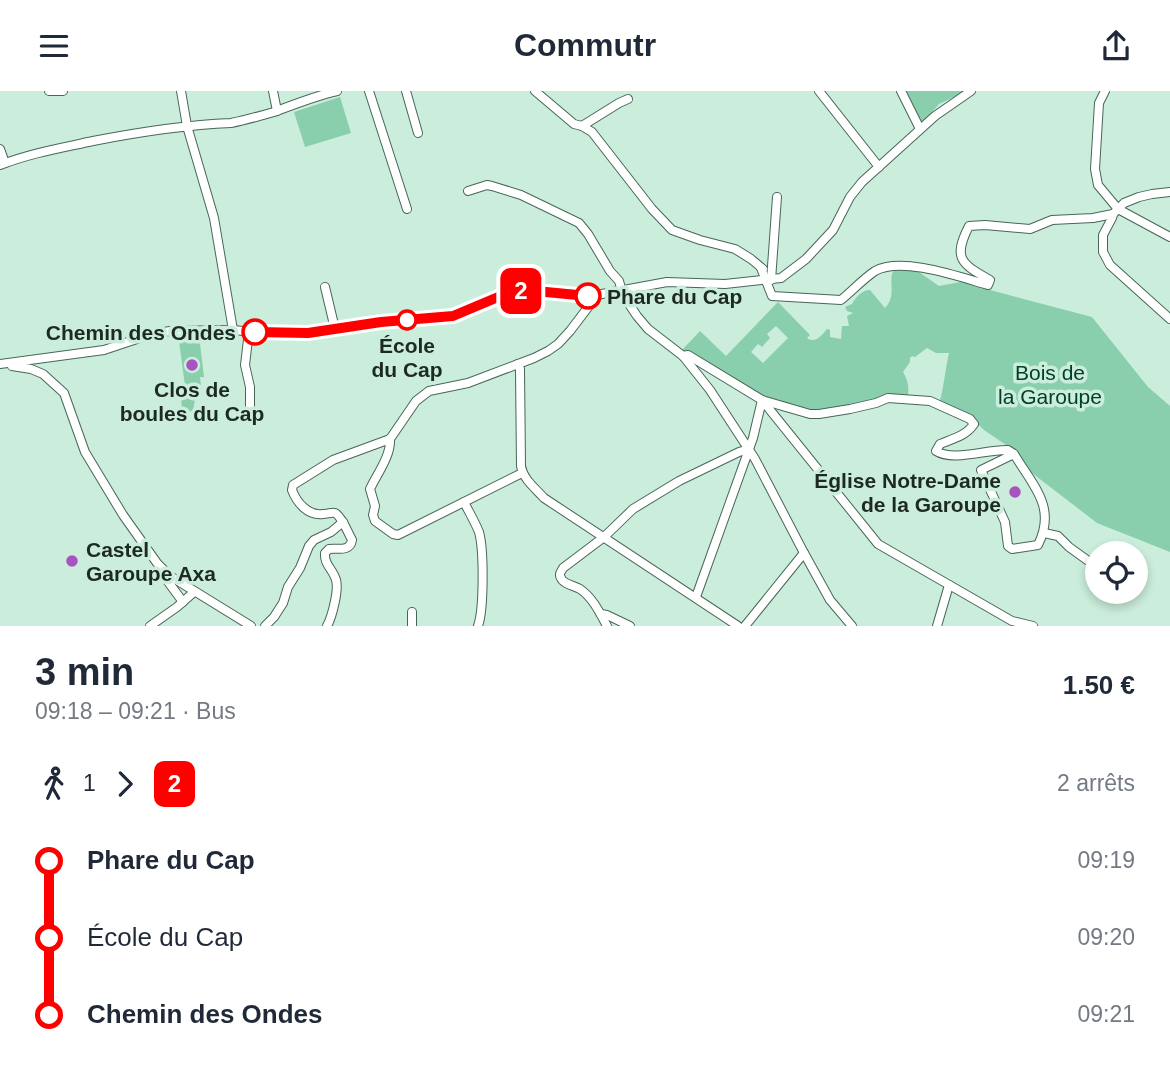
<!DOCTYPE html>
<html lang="fr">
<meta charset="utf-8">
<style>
:root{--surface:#fff;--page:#f6f6f7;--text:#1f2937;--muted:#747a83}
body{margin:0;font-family:Arial,sans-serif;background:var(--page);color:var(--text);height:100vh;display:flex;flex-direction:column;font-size:26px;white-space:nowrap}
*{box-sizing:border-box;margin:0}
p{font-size:23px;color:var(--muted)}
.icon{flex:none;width:38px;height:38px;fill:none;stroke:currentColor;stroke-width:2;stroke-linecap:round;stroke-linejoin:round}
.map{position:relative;height:535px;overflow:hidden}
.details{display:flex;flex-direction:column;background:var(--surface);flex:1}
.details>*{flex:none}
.badge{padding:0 14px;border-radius:10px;font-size:24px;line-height:46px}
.buttons{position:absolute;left:1085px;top:450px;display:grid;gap:14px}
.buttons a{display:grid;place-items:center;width:63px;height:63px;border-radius:50%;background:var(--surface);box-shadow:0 4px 10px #0003;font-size:35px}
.map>.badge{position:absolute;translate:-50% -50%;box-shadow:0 0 0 4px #fff}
.legs{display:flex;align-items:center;gap:10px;height:77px;padding:0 35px;font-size:23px}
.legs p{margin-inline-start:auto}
.overview{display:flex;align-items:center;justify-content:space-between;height:119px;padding:0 35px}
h1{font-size:38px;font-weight:800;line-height:52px}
ul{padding:0 35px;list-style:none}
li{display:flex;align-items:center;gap:24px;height:77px;font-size:26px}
li i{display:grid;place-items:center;width:10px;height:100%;margin:0 9px;background:currentColor}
li i::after{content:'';width:18px;height:18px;margin:-9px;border:5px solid;border-radius:50%;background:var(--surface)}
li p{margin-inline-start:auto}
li:first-child i{background:linear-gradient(#0000 50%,currentColor 0)}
li:last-child i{background:linear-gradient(currentColor 50%,#0000 0)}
header{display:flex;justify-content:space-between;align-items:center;height:91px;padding:0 35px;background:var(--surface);font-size:32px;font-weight:800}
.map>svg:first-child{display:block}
.green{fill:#89cfad;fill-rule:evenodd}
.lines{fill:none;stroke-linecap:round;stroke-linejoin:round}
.minor-casing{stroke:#486657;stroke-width:10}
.minor{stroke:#fff;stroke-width:8}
.line-1-casing{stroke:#fff;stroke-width:16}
.line-1{stroke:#f00;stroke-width:10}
.stop-1-dot{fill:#fff;stroke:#f00;stroke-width:3.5}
.poi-dot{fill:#a953c0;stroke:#cbeddb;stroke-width:2.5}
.labels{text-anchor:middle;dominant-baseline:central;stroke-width:7;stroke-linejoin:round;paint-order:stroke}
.stop-label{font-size:21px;font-weight:bold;fill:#1d2923;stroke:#cbeddb;text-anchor:start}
.park-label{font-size:21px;fill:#00402a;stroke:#cbeddb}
.poi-label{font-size:21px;font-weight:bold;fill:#1d2923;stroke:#cbeddb}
</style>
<header><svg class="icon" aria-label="menu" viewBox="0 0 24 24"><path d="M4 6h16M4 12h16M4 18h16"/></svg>Commutr<svg class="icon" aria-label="share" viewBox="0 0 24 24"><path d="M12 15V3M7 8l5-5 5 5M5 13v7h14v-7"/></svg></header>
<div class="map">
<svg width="1170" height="535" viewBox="0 0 1170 535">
<rect width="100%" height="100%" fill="#cbeddb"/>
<!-- green -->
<g class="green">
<path d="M 903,0 L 966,0 L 939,13 L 922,33 Z"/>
<path d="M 340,6 L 351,42 L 305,56 L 294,21 Z"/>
<path d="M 905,179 L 916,179 L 939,195 L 966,190 L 990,199 L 1092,226 L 1148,296 L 1170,315 L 1170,461 L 1097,432 L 1032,382 L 1012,358 L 984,339 L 971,326 L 939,313 C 944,297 945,279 949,262 L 936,262 L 927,257 L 915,266 L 912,265 L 910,267 L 910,271 L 903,281 C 908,289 909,295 908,304 L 904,308 L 819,323 L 762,309 L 731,286 L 682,259 L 700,240 L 726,265 L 778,211 L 810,244 L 807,247 C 815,253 822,244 827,238 L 830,239 L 830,246 L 841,248 L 842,235 L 849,235 L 847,225 L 853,222 L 847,220 L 845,216 L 852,213 C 855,207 862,199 870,199 L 885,217 C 897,204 888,192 893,180 ZM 776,235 L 788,247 L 763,272 L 751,261 L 758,253 L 762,256 L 770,247 L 767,243 Z"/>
<path d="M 199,244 L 204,286 L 200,286 L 201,295 L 197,296 L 193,320 L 184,321 L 182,319 L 180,297 L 185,295 L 179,250 L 175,250 L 175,245 Z"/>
</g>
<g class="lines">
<!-- minor casing -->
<g class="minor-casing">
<g id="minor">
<path d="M 49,0 L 63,0"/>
<path d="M 181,0 L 187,35 L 214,127 L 233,239"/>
<path d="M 273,0 L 277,20"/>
<path d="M 369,0 L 407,118"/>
<path d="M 406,0 L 418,42"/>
<path d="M 535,0 L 574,33 L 582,35 L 592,41 L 652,118 L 672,139 L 700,149 L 735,158 L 751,168 L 763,178"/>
<path d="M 819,0 L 879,76"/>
<path d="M 901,0 L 920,38"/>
<path d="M 1105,0 L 1099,12 L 1095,78 L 1098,94 L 1118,118 L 1170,146"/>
<path d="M 582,35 L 619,12 L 628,8"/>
<path d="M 0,58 L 5,72"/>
<path d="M 0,74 C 31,62 61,57 93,50 C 139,41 184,34 231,32 C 246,29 260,25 274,21 C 295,13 315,5 337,0"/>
<path d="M 468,100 L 487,94 L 492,95 L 521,104 L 579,132 L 588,143 L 610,180 L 619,190 L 623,204 L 637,225 L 648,238 L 683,265 L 710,299 L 755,368 L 804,462 L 830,509 L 852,535"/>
<path d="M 1113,123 L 1112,127 L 1103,144 L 1103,161 L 1110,174 L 1170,228"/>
<path d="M 761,177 L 772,205 L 841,209 C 852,200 863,188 875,180 C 901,165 960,186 988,194 L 990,189 C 962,173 952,168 969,135 L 985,134 L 1030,138 L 1052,129 L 1093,127 L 1113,123 L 1124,112 L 1139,106 L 1152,103 L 1170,101"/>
<path d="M 771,189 L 777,106"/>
<path d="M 325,196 L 335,238"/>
<path d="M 249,240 L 245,274 L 250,296 L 250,319 L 254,324"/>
<path d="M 683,265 L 688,264 L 762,309 L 810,323 L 819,323 L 850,318 L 876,312 L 888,307 L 930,310 L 970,328 L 974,333 C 966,345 952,348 940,353 L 936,360 C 953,371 987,358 1008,359 L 1014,363 C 1033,395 1057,416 1038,454 L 1012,458 L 1008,455 L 1005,431 L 981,379 L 1014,363"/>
<path d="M 0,273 L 104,259 L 152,243 L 170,240 L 233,239 L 274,243 L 299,243 L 381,231 L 453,225 L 503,204 L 525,199 L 533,199 L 564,204 L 591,205 L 667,191 L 725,193 L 781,187 L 806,168 L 833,139 L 850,106 L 862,91 L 935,25 L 971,0"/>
<path d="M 518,273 L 520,278 L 521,375 C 523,388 535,397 544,407 L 738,535"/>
<path d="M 12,275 L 31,278 L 43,283 L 64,302 L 85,361 L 123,424 L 157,472 L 170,485 L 251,535"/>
<path d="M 762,309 L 878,453 L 1012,530 L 1033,535"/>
<path d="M 390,348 C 391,365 377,383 370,398 L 375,415 L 373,424 L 375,430 L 393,443 L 398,444 L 522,382"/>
<path d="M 464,411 C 469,421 475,431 479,441 C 484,459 484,518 478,535"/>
<path d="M 1044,442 L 1058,445 L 1069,456 L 1087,469"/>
<path d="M 167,483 L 166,488 L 183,511"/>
<path d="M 696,506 L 753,347 L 762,309"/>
<path d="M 601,523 L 607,524 L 630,535"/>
<path d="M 150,535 L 177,516 L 194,501"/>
<path d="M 265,535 L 274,526 L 283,512 L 288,496 L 300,477 L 309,455 L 314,449 L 331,441 L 343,431 C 341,429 338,423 335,422 C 332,421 327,423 323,423 C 308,425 297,412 292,399 L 293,394 L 333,369 L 390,348 L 416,310 L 429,300 L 468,292 L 534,267 L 548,260 L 558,253 L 570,240 L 589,215 L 592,210 L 591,205"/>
<path d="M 327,535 C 332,526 339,499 336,489 C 333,478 324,474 325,462 L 329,458 C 338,457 350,461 352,449 L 343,431"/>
<path d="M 412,535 L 412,521"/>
<path d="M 607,535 C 600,522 593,507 580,498 C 575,495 563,493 561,487 C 558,483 561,481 563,477 L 604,446 L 633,418 L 679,390 L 739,361 L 749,358"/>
<path d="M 745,535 L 804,462"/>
<path d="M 937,535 L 949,494"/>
</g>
</g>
<!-- minor -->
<use href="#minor" class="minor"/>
</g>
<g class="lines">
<!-- line-1 casing -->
<g class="line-1-casing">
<path id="line-1" d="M 255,241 L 308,242 L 381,231 L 453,225 L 503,204 L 525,199 L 588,205"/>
</g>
<!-- line-1 -->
<use href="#line-1" class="line-1"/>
</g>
<!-- markers -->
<g class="stop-1-dot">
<circle cx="588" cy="205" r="12"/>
<circle cx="407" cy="229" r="9"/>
<circle cx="255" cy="241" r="12"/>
</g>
<g class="poi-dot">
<circle cx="192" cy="274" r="7"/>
<circle cx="1015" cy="401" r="7"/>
<circle cx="72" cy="470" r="7"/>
</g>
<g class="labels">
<!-- stop labels -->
<g class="stop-label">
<text x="607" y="205">Phare du Cap</text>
<text x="236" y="241" text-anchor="end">Chemin des Ondes</text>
<text x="407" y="254" text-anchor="middle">École<tspan x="407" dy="24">du Cap</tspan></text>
</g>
<!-- park labels -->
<g class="park-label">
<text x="1050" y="281">Bois de<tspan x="1050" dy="24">la Garoupe</tspan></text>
</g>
<!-- poi labels -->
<g class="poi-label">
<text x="192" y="298">Clos de<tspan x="192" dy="24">boules du Cap</tspan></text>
<text x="1001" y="389" text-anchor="end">Église Notre-Dame<tspan x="1001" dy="24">de la Garoupe</tspan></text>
<text x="86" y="458" text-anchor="start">Castel<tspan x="86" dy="24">Garoupe Axa</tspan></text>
</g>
</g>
</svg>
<div class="buttons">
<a><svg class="icon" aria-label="locate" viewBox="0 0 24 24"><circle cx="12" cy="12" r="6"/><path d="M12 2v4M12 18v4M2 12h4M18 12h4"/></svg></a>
</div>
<b class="badge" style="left:521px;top:200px;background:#f00;color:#fff">2</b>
</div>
<section class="details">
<div class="overview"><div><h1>3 min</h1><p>09:18 – 09:21 · Bus</p></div><b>1.50 €</b></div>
<div class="legs"><svg class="icon" aria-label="walk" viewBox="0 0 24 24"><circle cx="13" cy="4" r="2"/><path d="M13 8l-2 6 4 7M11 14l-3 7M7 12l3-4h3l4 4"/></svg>1<svg class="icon" aria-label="forward" viewBox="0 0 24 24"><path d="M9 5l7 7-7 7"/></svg><b class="badge" style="background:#f00;color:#fff">2</b><p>2 arrêts</p></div>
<ul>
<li><i style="color:#f00"></i><b>Phare du Cap</b><p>09:19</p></li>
<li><i style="color:#f00"></i><span>École du Cap</span><p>09:20</p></li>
<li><i style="color:#f00"></i><b>Chemin des Ondes</b><p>09:21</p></li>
</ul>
</section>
